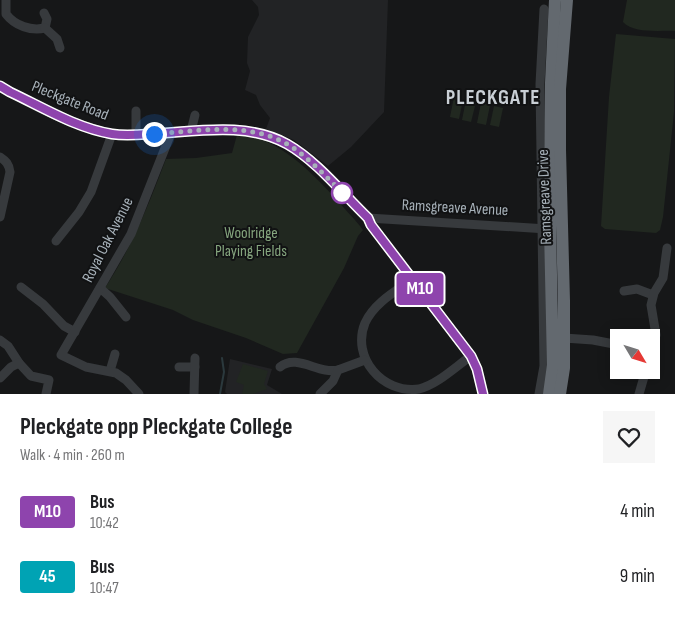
<!DOCTYPE html>
<meta charset="utf-8">
<style>
:root{--surface:#fff;--page:#f6f6f6;--text:#202124;--muted:#757577}
body{margin:0;font-family:"Sofia Sans Condensed",sans-serif;background:var(--page);color:var(--text);height:100vh;display:flex;flex-direction:column;font-size:19px;white-space:nowrap}
*{box-sizing:border-box;margin:0}
p{font-size:16px;color:var(--muted)}
.icon{flex:none;width:28px;height:28px;fill:none;stroke:currentColor;stroke-width:2;stroke-linecap:round;stroke-linejoin:round}
.map{position:relative;height:394px;overflow:hidden}
.details{display:flex;flex-direction:column;background:var(--surface);flex:1}
.details>*{flex:none}
.badge{padding:0 10px;border-radius:4px;font-size:18px;line-height:32px}
.needle{width:32px;rotate:128deg}
.fabs{position:absolute;left:610px;top:329px;display:grid;gap:10px}
.fabs a{display:grid;place-items:center;width:50px;height:50px;border-radius:0px;background:var(--surface);box-shadow:0 2px 12px #0003;font-size:25px}
.you{position:absolute;width:25px;height:25px;margin:-12px;border:4px solid #fff;border-radius:50%;background:#1a73e8;box-shadow:0 0 0 8px #1a73e833}
.map>.badge{position:absolute;translate:-50% -50%;box-shadow:0 0 0 2px #fff}
.round{display:grid;place-items:center;flex:none;width:52px;height:52px;border-radius:0px;background:var(--page)}
.head{display:flex;align-items:center;justify-content:space-between;height:85px;padding:0 20px}
h1{font-size:24px;font-weight:700;line-height:38px}
ul{padding:0;list-style:none}
li{display:flex;align-items:center;gap:15px;height:65px;padding:0 20px}
li div{flex:1}
li b{display:block;font-size:19px}
li em{font-style:normal}
li .badge{min-width:55px;font-weight:700;text-align:center}
.map>svg:first-child{display:block}
.built{fill:#222325}
.green{fill:#212820}
.lines{fill:none;stroke-linecap:round;stroke-linejoin:round}
.stream{stroke:#2b393d;stroke-width:2}
.minor{stroke:#373a3d;stroke-width:9}
.major{stroke:#53575c;stroke-width:10}
.highway{stroke:#63696f;stroke-width:12}
.line-casing{stroke:#fff;stroke-width:11}
.line{stroke:#8e44ad;stroke-width:8}
.walk{stroke:#a7b1b9;stroke-width:5;stroke-dasharray:0 9}
.stop-dot{fill:#fff;stroke:#8e44ad;stroke-width:2.5}
.labels{text-anchor:middle;dominant-baseline:central;stroke-width:4;stroke-linejoin:round;paint-order:stroke}
.street-label{font-size:16px;fill:#a7b1b9;stroke:#111213}
.park-label{font-size:16px;fill:#85a57e;stroke:#111213}
.district-label{font-size:21px;font-weight:bold;letter-spacing:1px;fill:#c9cfd5;stroke:#111213}
</style>
<div class="map">
<svg width="675" height="394" viewBox="0 0 675 394">
<rect width="100%" height="100%" fill="#161718"/>
<!-- built -->
<g class="built">
<path d="M 252,0 L 388,0 L 384,112 L 351,147 L 328,166 L 294,140 L 266,129 L 270,118 L 260,105 L 256,95 L 245,90 L 250,71 L 247,63 L 248,37 L 259,15 L 258,7 Z"/>
<path d="M 230,359 L 272,369 L 267,385 L 282,394 L 227,394 L 225,392 Z"/>
</g>
<!-- green -->
<g class="green">
<path d="M 627,0 L 675,0 L 675,31 C 660,30 634,34 623,22 Z"/>
<path d="M 616,34 L 675,39 L 674,112 L 663,217 L 660,230 L 656,233 L 605,229 L 601,226 L 609,97 Z"/>
<path d="M 454,97 L 463,100 L 459,119 L 450,117 Z"/>
<path d="M 466,100 L 476,102 L 471,122 L 462,120 Z"/>
<path d="M 481,103 L 490,105 L 486,125 L 477,123 Z"/>
<path d="M 494,106 L 503,108 L 499,127 L 490,125 Z"/>
<path d="M 237,135 C 278,136 312,173 338,201 C 346,211 356,220 363,230 L 358,236 L 344,268 L 297,353 L 283,354 L 246,338 L 193,320 L 173,310 L 105,288 C 132,247 149,204 166,159 L 196,158 L 232,153 Z"/>
<path d="M 243,364 L 268,371 L 264,384 L 267,389 L 253,394 L 242,394 L 244,385 L 236,382 Z"/>
</g>
<g class="lines">
<!-- stream -->
<path class="stream" d="M 220,394 L 224,372 L 222,358"/>
<!-- minor -->
<g class="minor">
<path d="M 6,0 L 6,14 C 15,26 31,31 45,28 L 47,19 L 44,13"/>
<path d="M 45,28 L 57,39 L 60,48"/>
<path d="M 136,111 L 136,135"/>
<path d="M 191,131 L 195,115"/>
<path d="M 0,157 C 6,161 9,164 10,172 L 0,217"/>
<path d="M 368,218 L 547,229"/>
<path d="M 56,241 L 79,212 L 91,192 L 112,134"/>
<path d="M 413,279 C 396,291 374,303 365,323 C 351,357 382,394 419,389 C 438,384 455,367 471,356"/>
<path d="M 21,287 L 43,304 L 64,326 L 75,332"/>
<path d="M 100,288 L 110,297 L 126,317"/>
<path d="M 624,291 L 637,289 L 653,295"/>
<path d="M 564,338 L 593,340 L 619,345"/>
<path d="M 0,340 L 8,346 L 19,363"/>
<path d="M 651,353 L 656,335 L 651,305 L 654,293 L 663,278 L 667,248"/>
<path d="M 179,367 L 195,367"/>
<path d="M 280,367 C 297,353 319,375 338,370"/>
<path d="M 110,371 L 115,354"/>
<path d="M 0,378 L 11,367 L 19,363 L 31,376 L 49,380 L 46,394"/>
<path d="M 139,394 L 126,380 L 116,373 L 86,367 L 61,355 L 131,234 L 171,133"/>
<path d="M 194,394 L 195,358"/>
<path d="M 320,394 L 333,381 L 338,370 L 365,360"/>
<path d="M 539,394 L 544,366 L 540,84 L 544,9"/>
<path d="M 639,394 L 646,370"/>
</g>
<!-- major -->
<path class="major" d="M 0,86 C 28,103 79,128 111,134 C 123,136 137,135 149,134 C 195,132 244,121 287,144 C 317,161 343,194 368,218 L 371,225 L 471,356 L 477,369 L 483,394"/>
<!-- highway -->
<g class="highway">
<path d="M 549,394 L 553,365 L 550,229 L 551,83 L 555,0"/>
<path d="M 560,394 L 564,368 L 564,301 L 560,150 L 560,89 L 567,0"/>
</g>
</g>
<g class="lines">
<!-- line casing -->
<g class="line-casing">
<path id="line" d="M 0,86 L 10,92 C 42,107 76,128 112,134 C 124,136 137,135 149,134 C 195,132 245,121 287,144 C 317,161 343,194 368,218 L 371,225 L 471,356 L 477,369 L 483,394"/>
</g>
<!-- line -->
<use href="#line" class="line"/>
<!-- walk -->
<path class="walk" d="M 154,134 C 201,131 254,120 295,149 C 314,163 329,180 346,196 L 342,193"/>
</g>
<!-- markers -->
<circle class="stop-dot" cx="342" cy="193" r="10"/>
<g class="labels">
<!-- street labels -->
<g class="street-label">
<text transform="translate(70 101) rotate(22)">Pleckgate Road</text>
<text transform="translate(545 197) rotate(-92)">Ramsgreave Drive</text>
<text transform="translate(455 208) rotate(3)">Ramsgreave Avenue</text>
<text transform="translate(108 240) rotate(-63)">Royal Oak Avenue</text>
</g>
<!-- park labels -->
<g class="park-label">
<text x="251" y="233">Woolridge<tspan x="251" dy="18">Playing Fields</tspan></text>
</g>
<!-- district labels -->
<g class="district-label">
<text x="493" y="97">PLECKGATE</text>
</g>
</g>
</svg>
<div class="fabs">
<a><svg class="needle" viewBox="-14 -14 28 28"><path d="M0-13l5 13h-10z" fill="#e53935"/><path d="M0 13l5-13h-10z" fill="#757577"/></svg></a>
</div>
<div class="you" style="left:154px;top:134px"></div>
<b class="badge" style="left:420px;top:289px;background:#8e44ad;color:#fff">M10</b>
</div>
<section class="details">
<div class="head"><div><h1>Pleckgate opp Pleckgate College</h1><p>Walk · 4 min · 260 m</p></div><a class="round"><svg class="icon" aria-label="heart" viewBox="0 0 24 24"><path d="M12 20l-8-8c-3-5 5-10 8-4 3-6 11-1 8 4z"/></svg></a></div>
<ul>
<li><span class="badge" style="background:#8e44ad;color:#fff">M10</span><div><b>Bus</b><p>10:42</p></div><em>4 min</em></li>
<li><span class="badge" style="background:#00a3b4;color:#fff">45</span><div><b>Bus</b><p>10:47</p></div><em>9 min</em></li>
</ul>
</section>
